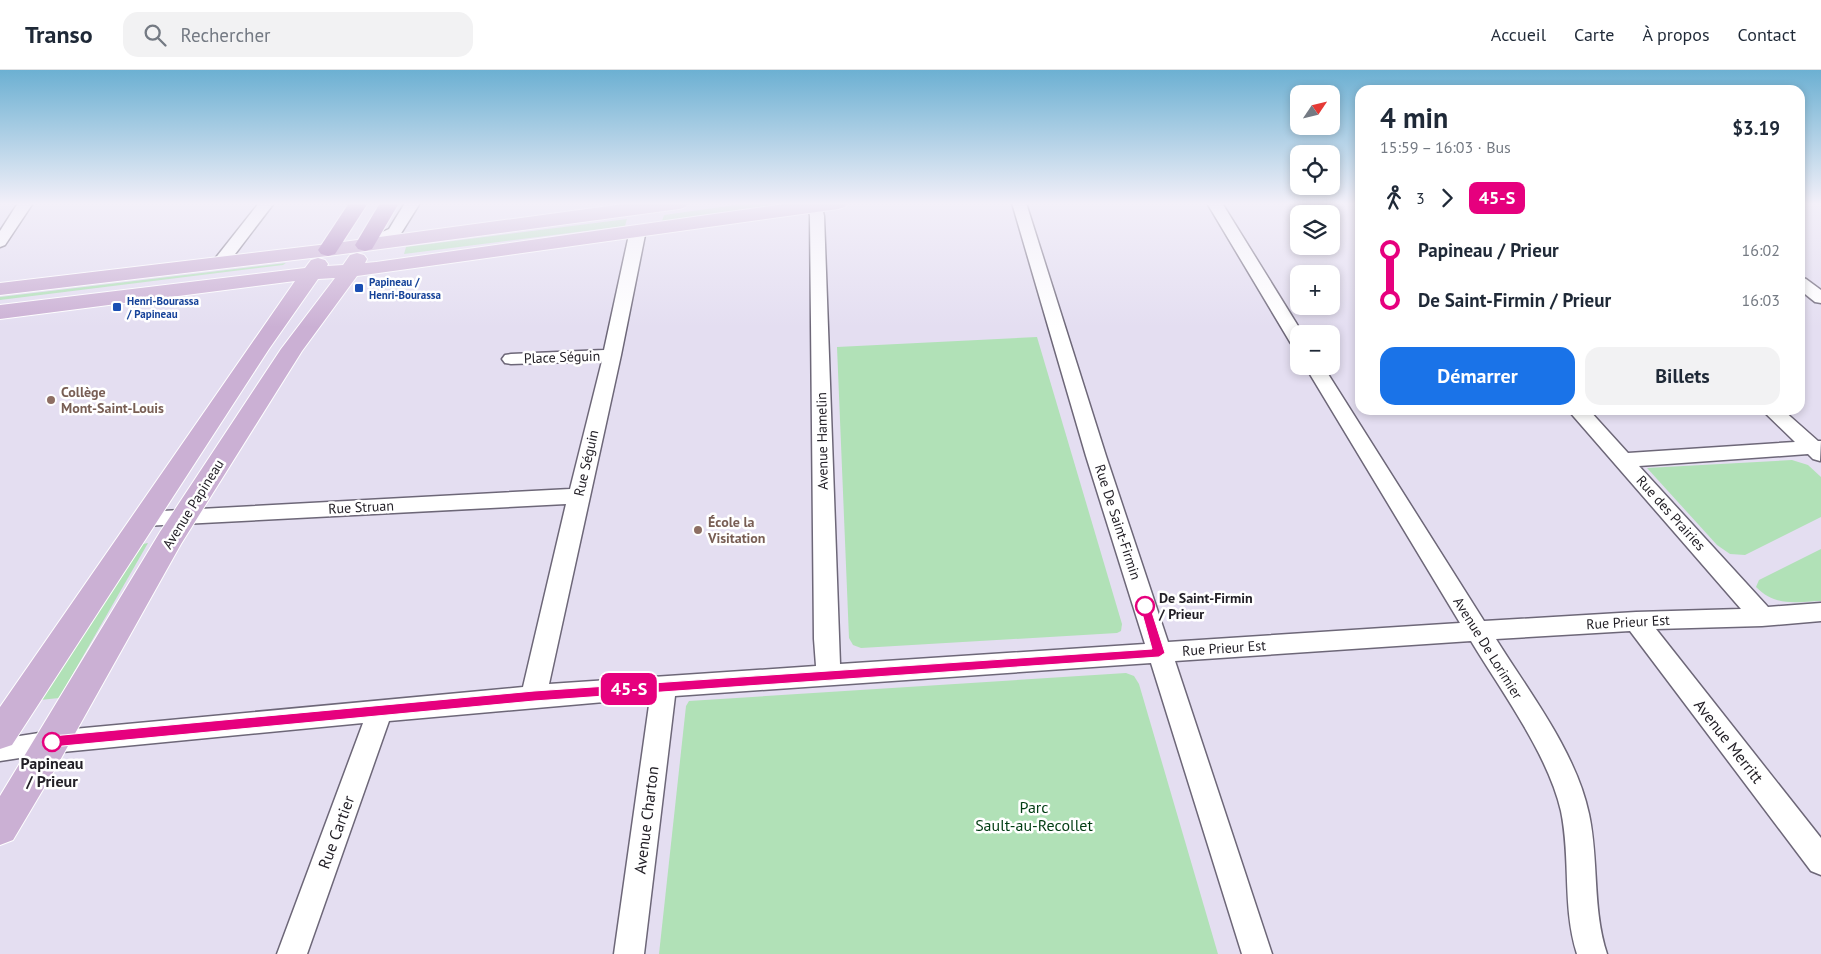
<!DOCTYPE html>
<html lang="fr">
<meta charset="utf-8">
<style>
:root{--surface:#fff;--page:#f2f2f3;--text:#1f2937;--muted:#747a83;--line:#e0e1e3;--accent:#1a73e8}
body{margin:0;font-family:"PT Sans",sans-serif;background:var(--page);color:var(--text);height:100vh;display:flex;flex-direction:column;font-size:19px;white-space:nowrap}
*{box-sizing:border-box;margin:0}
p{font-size:16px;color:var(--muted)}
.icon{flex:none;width:28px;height:28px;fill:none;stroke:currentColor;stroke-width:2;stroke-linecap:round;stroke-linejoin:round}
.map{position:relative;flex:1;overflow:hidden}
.details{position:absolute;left:1355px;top:15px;width:450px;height:330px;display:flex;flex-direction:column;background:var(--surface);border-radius:15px;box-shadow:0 2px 8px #0003}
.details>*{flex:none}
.badge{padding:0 10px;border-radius:8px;font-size:18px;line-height:32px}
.needle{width:32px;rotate:55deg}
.tools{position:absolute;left:1290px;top:15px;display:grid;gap:10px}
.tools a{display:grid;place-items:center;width:50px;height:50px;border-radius:10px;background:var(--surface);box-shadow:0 2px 8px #0003;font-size:25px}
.map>.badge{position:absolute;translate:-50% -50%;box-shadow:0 0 0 2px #fff}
.legs{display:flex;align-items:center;gap:8px;height:55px;padding:0 25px;font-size:16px}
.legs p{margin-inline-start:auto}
.overview{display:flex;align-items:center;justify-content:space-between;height:85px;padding:0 25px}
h1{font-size:28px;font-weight:800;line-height:38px}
.action{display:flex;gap:10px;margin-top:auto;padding:10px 25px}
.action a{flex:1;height:58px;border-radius:15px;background:var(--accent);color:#fff;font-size:20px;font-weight:800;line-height:58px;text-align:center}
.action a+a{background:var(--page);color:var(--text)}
ul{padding:0 25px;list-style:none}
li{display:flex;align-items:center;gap:18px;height:50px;font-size:19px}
li i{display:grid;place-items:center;width:8px;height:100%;margin:0 6px;background:currentColor}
li i::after{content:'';width:12px;height:12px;margin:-6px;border:4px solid;border-radius:50%;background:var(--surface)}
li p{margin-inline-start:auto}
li:first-child i{background:linear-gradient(#0000 50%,currentColor 0)}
li:last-child i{background:linear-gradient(currentColor 50%,#0000 0)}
header{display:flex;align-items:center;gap:30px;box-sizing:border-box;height:70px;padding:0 25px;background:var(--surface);border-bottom:1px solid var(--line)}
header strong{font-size:24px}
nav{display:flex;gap:28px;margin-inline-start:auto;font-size:18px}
.search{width:350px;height:45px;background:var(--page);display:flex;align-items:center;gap:12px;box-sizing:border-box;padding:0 18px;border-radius:15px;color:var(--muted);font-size:19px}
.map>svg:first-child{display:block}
.green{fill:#b1e1b7}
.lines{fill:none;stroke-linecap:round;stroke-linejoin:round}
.minor-casing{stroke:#6d6778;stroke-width:3}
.primary-casing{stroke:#fff;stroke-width:2}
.motorway-casing{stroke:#fff;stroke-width:2}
.minor{fill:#fff;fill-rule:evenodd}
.primary{fill:#cbb0d4;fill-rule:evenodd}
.motorway{fill:#a87bb7;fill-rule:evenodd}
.line-1{fill:#e6007e;stroke:#fff}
.transit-dot{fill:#1a4fb4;stroke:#fff;stroke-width:2}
.education-dot{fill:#8d6e63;stroke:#fff;stroke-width:2}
.stop-1-dot{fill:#fff;stroke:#e6007e;stroke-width:2.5}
.labels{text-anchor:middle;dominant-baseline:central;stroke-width:5;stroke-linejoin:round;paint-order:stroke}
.far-transit-label{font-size:11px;font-weight:bold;fill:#164399;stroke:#fff;text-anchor:start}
.street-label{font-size:14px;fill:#232027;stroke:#fff}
.education-label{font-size:14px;font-weight:bold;fill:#785e54;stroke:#fff;text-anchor:start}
.stop-label{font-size:14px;font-weight:bold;fill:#232027;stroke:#fff;text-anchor:start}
.near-street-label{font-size:16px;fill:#232027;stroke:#fff}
.near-stop-label{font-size:16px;font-weight:bold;fill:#232027;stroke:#fff}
.near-park-label{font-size:16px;fill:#003c12;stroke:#fff}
</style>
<header>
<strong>Transo</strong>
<div class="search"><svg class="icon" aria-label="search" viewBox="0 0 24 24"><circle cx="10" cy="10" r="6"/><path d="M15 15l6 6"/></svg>Rechercher</div>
<nav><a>Accueil</a><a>Carte</a><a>À propos</a><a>Contact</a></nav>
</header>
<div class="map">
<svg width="1821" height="884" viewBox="0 0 1821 884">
<rect width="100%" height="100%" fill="#e4def1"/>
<!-- green -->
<g class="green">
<path d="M 750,133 L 798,133 L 662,151 L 664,145 Z"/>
<path d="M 627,149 L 625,156 L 404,184 L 406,177 Z"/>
<path d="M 286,193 L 283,195 L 0,230 L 0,227 Z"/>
<path d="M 1037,267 L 1122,554 L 1121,561 L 1117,563 L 861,578 L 853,575 L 849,568 L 837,277 Z"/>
<path d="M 1792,390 L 1808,395 L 1821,407 L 1821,447 L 1745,485 L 1730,484 L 1717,475 L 1647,398 Z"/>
<path d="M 148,473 L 59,628 L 40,630 L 143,474 Z"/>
<path d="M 1821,479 L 1821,531 C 1795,532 1776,537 1756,517 L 1759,510 Z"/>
<path d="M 1126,603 L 1134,606 L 1139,614 L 1218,884 L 659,884 L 686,636 L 689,631 Z"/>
</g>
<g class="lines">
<!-- minor casing -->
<g class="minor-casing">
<g id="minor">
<path d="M 18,133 L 33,133 L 5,175 L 0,177 L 0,161 Z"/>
<path d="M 259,133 L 274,133 L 226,196 L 214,196 L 212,193 L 214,190 Z"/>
<path d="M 405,133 L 420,133 L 400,165 L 370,178 L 360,178 L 357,175 L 360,172 L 389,159 Z"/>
<path d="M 809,133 L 821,133 L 824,146 L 840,594 L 1145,574 L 1086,386 L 1012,133 L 1026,133 L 1106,386 L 1168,572 L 1460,553 L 1305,296 L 1323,296 L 1484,551 L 1636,542 L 1741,539 L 1568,340 L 1589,340 L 1628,383 L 1795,372 L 1762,340 L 1783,340 L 1818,371 L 1821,371 L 1820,391 L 1813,389 L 1808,384 L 1639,396 L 1768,537 L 1821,533 L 1821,551 L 1762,556 L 1656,559 L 1821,768 L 1821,805 L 1811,801 L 1630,561 L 1496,569 C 1529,622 1576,682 1589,744 C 1599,791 1592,838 1607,884 L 1577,884 C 1562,837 1571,789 1561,741 C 1548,684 1501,621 1471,571 L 1175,591 L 1272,884 L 1242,884 L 1151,593 L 675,626 L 644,884 L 614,884 L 650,628 L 389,651 L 307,884 L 277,884 L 363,653 L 52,683 L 0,691 L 0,669 L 52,661 L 523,617 L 566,434 L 144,456 L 136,454 L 133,449 L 136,444 L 144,442 L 570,419 L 602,291 L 511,294 L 505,293 L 502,289 L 505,285 L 511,284 L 604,280 L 630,160 L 633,157 L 643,157 L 646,160 L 621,285 L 549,614 L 816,596 L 814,569 L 810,146 L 808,136 Z"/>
<path d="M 1207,133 L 1222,133 L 1303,264 L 1299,264 L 1299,277 L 1293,276 L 1290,272 Z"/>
<path d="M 1800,207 L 1806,209 L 1821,220 L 1821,233 L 1815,232 L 1800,220 Z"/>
</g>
</g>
<!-- primary casing -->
<g class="primary-casing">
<g id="primary">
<path d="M 631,133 L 688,133 L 686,137 L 679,139 L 328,186 L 0,225 L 0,213 L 328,174 Z"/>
<path d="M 792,133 L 847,133 L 845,137 L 838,139 L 357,206 L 302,281 L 181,474 L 54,701 L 13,770 L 0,775 L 0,726 L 160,462 L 281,279 L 335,208 L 318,209 L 269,279 L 12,675 L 0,679 L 0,637 L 295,211 L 0,249 L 0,235 L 305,198 L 311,190 L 318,188 L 325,190 L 328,194 L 327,196 L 343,195 L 350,185 L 357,183 L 364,185 L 367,189 L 365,193 L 376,192 Z"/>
</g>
</g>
<!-- motorway casing -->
<g class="motorway-casing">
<g id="motorway">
<path d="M 349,133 L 368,133 L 335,184 L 328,186 L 321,184 L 318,180 Z"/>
<path d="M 380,133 L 399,133 L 372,179 L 365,181 L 358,179 L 355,175 Z"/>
</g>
</g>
<!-- minor -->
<use href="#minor" class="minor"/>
<!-- primary -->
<use href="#primary" class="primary"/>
<!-- motorway -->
<use href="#motorway" class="motorway"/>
</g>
<!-- sky -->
<linearGradient id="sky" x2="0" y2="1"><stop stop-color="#6cb0d2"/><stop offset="0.52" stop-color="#f3f0f9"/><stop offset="1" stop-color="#f3f0f9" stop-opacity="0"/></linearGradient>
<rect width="1821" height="257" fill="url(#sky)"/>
<!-- line-1 -->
<path class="line-1" d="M 1145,532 L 1150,536 L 1165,583 L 1159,587 L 534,631 L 52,677 L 48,675 L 46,672 L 48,668 L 52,666 L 534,621 L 1152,579 L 1140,536 Z"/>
<!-- markers -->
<g class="transit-dot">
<rect x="354" y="213" width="10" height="10" rx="2.5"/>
<rect x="112" y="232" width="10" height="10" rx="2.5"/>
</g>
<g class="education-dot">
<circle cx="51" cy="330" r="5"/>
<circle cx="698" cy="460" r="5"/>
</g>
<g class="stop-1-dot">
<circle cx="1145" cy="536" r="9"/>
<circle cx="52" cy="672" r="9"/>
</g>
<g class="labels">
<!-- far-transit labels -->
<g class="far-transit-label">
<text x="369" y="212">Papineau /<tspan x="369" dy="13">Henri-Bourassa</tspan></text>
<text x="127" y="231">Henri-Bourassa<tspan x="127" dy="13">/ Papineau</tspan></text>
</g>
<!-- street labels -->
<g class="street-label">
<text transform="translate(562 287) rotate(-2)">Place Séguin</text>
<text transform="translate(822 371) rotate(-91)">Avenue Hamelin</text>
<text transform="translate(586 393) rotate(-77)">Rue Séguin</text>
<text transform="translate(193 434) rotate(-58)">Avenue Papineau</text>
<text transform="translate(361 437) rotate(-3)">Rue Struan</text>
<text transform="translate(1671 443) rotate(48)">Rue des Prairies</text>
<text transform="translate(1118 452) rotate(72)">Rue De Saint-Firmin</text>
<text transform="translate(1628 552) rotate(-3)">Rue Prieur Est</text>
<text transform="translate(1224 578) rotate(-4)">Rue Prieur Est</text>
<text transform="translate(1488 578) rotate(58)">Avenue De Lorimier</text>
</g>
<!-- education labels -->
<g class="education-label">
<text x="61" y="322">Collège<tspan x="61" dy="16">Mont-Saint-Louis</tspan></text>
<text x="708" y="452">École la<tspan x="708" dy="16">Visitation</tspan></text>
</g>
<!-- stop labels -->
<g class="stop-label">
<text x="1159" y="528">De Saint-Firmin<tspan x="1159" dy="16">/ Prieur</tspan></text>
</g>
<!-- near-street labels -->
<g class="near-street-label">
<text transform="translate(1729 671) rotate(52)">Avenue Merritt</text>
<text transform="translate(646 750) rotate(-83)">Avenue Charton</text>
<text transform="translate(336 762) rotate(-70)">Rue Cartier</text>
</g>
<!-- near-stop labels -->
<g class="near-stop-label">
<text x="52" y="693">Papineau<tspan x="52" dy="18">/ Prieur</tspan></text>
</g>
<!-- near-park labels -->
<g class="near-park-label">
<text x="1034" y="737">Parc<tspan x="1034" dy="18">Sault-au-Recollet</tspan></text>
</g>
</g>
</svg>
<div class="tools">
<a><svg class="needle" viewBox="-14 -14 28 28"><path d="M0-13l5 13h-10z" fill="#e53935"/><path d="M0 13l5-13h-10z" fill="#747a83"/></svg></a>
<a><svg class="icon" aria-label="locate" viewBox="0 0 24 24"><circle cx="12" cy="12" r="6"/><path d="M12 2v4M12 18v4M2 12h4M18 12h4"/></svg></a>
<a><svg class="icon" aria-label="layers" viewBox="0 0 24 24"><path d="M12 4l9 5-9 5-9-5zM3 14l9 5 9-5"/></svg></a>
<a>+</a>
<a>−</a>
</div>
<b class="badge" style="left:629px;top:619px;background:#e6007e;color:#fff">45-S</b>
<section class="details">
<div class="overview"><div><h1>4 min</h1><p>15:59 – 16:03 · Bus</p></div><b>$3.19</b></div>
<div class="legs"><svg class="icon" aria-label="walk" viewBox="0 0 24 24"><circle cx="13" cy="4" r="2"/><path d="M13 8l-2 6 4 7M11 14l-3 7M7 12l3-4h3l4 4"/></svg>3<svg class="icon" aria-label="forward" viewBox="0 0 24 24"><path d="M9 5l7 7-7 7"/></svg><b class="badge" style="background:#e6007e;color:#fff">45-S</b></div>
<ul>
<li><i style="color:#e6007e"></i><b>Papineau / Prieur</b><p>16:02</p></li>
<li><i style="color:#e6007e"></i><b>De Saint-Firmin / Prieur</b><p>16:03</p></li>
</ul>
<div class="action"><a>Démarrer</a><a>Billets</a></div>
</section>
</div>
